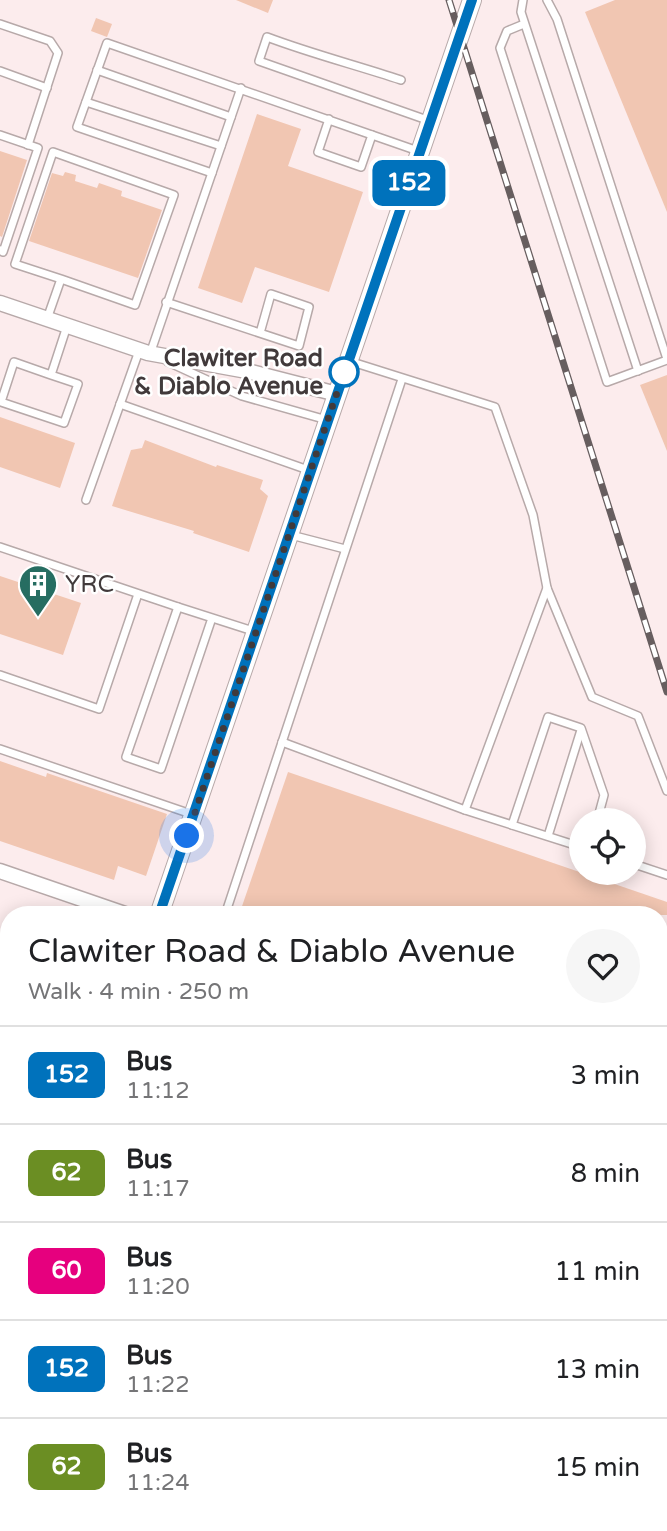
<!DOCTYPE html>
<meta charset="utf-8">
<style>
:root{--surface:#fff;--page:#f6f6f6;--text:#202124;--muted:#757577;--line:#e0e0e0}
body{margin:0;font-family:"Varela Round",sans-serif;background:var(--page);color:var(--text);height:100vh;display:flex;flex-direction:column;font-size:26px;white-space:nowrap}
*{box-sizing:border-box;margin:0}
p{font-size:23px;color:var(--muted)}
.icon{flex:none;width:38px;height:38px;fill:none;stroke:currentColor;stroke-width:2;stroke-linecap:round;stroke-linejoin:round}
.map{position:relative;flex:1;overflow:hidden}
.side{position:absolute;left:0px;top:906px;width:668px;height:625px;display:flex;flex-direction:column;background:var(--surface);border-radius:28px 28px 0 0;box-shadow:0 4px 18px #0003}
.side>*{flex:none}
.badge{padding:0 14px;border-radius:10px;font-size:24px;line-height:46px}
.controls{position:absolute;left:569px;top:808px;display:grid;gap:14px}
.controls a{display:grid;place-items:center;width:77px;height:77px;border-radius:50%;background:var(--surface);box-shadow:0 4px 18px #0003;font-size:35px}
.you{position:absolute;width:35px;height:35px;margin:-18px;border:5px solid #fff;border-radius:50%;background:#1a73e8;box-shadow:0 0 0 10px #1a73e833}
.map>.badge{position:absolute;translate:-50% -50%;box-shadow:0 0 0 4px #fff}
.round{display:grid;place-items:center;flex:none;width:74px;height:74px;border-radius:37px;background:var(--page)}
.headline{display:flex;align-items:center;justify-content:space-between;height:119px;padding:0 28px}
h1{font-size:33px;font-weight:600;line-height:52px}
ul{padding:0;list-style:none}
li{display:flex;align-items:center;gap:21px;height:98px;padding:0 28px;border-top:2px solid var(--line)}
li div{flex:1}
li b{display:block;font-size:26px}
li em{font-style:normal}
li .badge{min-width:77px;font-weight:700;text-align:center}
.map>svg:first-child{display:block}
.building{fill:#f1c6b2}
.lines{fill:none;stroke-linecap:round;stroke-linejoin:round}
.service-casing{stroke:#b7a9a9;stroke-width:10}
.minor-casing{stroke:#b7a9a9;stroke-width:17}
.tertiary-casing{stroke:#b7a9a9;stroke-width:20}
.service{stroke:#fff;stroke-width:7}
.minor{stroke:#fff;stroke-width:14}
.tertiary{stroke:#fff;stroke-width:18}
.rail-casing{stroke:#675e5f;stroke-width:7}
.rail{stroke:#fff;stroke-width:4.5;stroke-dasharray:13;stroke-linecap:butt}
.line-casing{stroke:#fff;stroke-width:16}
.line{stroke:#0072bc;stroke-width:10}
.walk{stroke:#413a3b;stroke-width:7;stroke-dasharray:0 12.6}
.stop-dot{fill:#fff;stroke:#0072bc;stroke-width:3.5}
.labels{text-anchor:middle;dominant-baseline:central;stroke-width:5;stroke-linejoin:round;paint-order:stroke}
.stop-label{font-size:24px;font-weight:bold;fill:#413a3b;stroke:#fff;text-anchor:end}
.poi-label{font-size:24px;fill:#413a3b;stroke:#fff;text-anchor:start}
</style>
<div class="map">
<svg width="667" height="1531" viewBox="0 0 667 1531">
<rect width="100%" height="100%" fill="#fceced"/>
<!-- building -->
<g class="building">
<path d="M 236,0 L 273,0 L 268,13 Z"/>
<path d="M 615,0 L 667,0 L 667,212 L 585,12 Z"/>
<path d="M 96,18 L 112,24 L 107,37 L 91,31 Z"/>
<path d="M 257,114 L 301,129 L 288,166 L 363,192 L 329,292 L 255,267 L 242,303 L 198,288 Z"/>
<path d="M 0,151 L 27,160 L 2,237 L 0,236 Z"/>
<path d="M 65,172 L 76,175 L 75,181 L 97,188 L 99,183 L 122,191 L 121,196 L 162,210 L 138,278 L 29,241 L 52,173 L 63,176 Z"/>
<path d="M 667,375 L 667,451 L 640,385 Z"/>
<path d="M 0,417 L 75,443 L 60,488 L 0,467 Z"/>
<path d="M 145,440 L 216,467 L 217,465 L 263,480 L 260,489 L 268,496 L 249,552 L 193,533 L 194,531 L 112,506 L 131,450 L 142,448 Z"/>
<path d="M 0,576 L 81,603 L 63,655 L 0,634 Z"/>
<path d="M 0,761 L 46,777 L 47,773 L 167,814 L 146,876 L 118,866 L 114,880 L 0,841 Z"/>
<path d="M 288,772 L 667,902 L 667,915 L 239,915 Z"/>
</g>
<g class="lines">
<!-- service casing -->
<g class="service-casing">
<g id="service">
<path d="M 523,0 L 521,12 L 638,371"/>
<path d="M 547,0 L 557,19 L 667,359"/>
<path d="M 0,24 L 50,41 L 58,53 L 28,145"/>
<path d="M 524,24 L 507,31 L 500,48 L 607,382 L 667,360"/>
<path d="M 97,70 L 231,117"/>
<path d="M 0,71 L 47,88"/>
<path d="M 401,80 C 356,65 312,54 267,37 L 259,61 L 430,121"/>
<path d="M 86,102 L 221,146"/>
<path d="M 0,135 L 38,148 L 3,252 L 0,250"/>
<path d="M 372,135 L 418,151"/>
<path d="M 212,173 L 77,127 L 107,43 L 372,135 L 361,167 L 318,152 L 329,119"/>
<path d="M 166,302 L 299,346 L 309,307 L 271,294 L 260,333"/>
<path d="M 47,319 L 61,279 L 135,305 L 174,195 L 53,152 L 15,264 L 61,279"/>
<path d="M 150,354 L 241,88"/>
<path d="M 349,361 L 495,407 L 533,515 L 547,588 L 592,697 L 638,716 L 667,791"/>
<path d="M 168,362 L 242,396 L 327,420"/>
<path d="M 51,375 L 14,362 L 1,402 L 64,423 L 78,384 L 51,375 L 67,326"/>
<path d="M 120,404 L 311,471"/>
<path d="M 86,500 L 139,351"/>
<path d="M 291,535 L 345,549"/>
<path d="M 0,547 L 178,607"/>
<path d="M 212,618 L 161,769 L 126,757 L 178,607 L 256,632"/>
<path d="M 0,675 L 99,709 L 138,594"/>
<path d="M 282,742 L 465,810 L 581,847"/>
<path d="M 0,749 L 194,815"/>
<path d="M 465,810 L 547,588"/>
<path d="M 512,825 L 548,717 L 581,728 L 604,795 L 597,821"/>
<path d="M 548,836 L 581,730"/>
<path d="M 634,864 L 667,875"/>
<path d="M 89,915 L 93,903"/>
<path d="M 225,915 L 402,379"/>
<path d="M 0,1106 L 9,1109"/>
<path d="M 660,1160 L 667,1163"/>
<path d="M 660,1211 L 667,1213"/>
<path d="M 0,1504 L 9,1472"/>
<path d="M 404,1522 L 428,1531"/>
<path d="M 625,1522 L 653,1530 L 667,1530"/>
<path d="M 350,1531 L 353,1522"/>
</g>
</g>
<!-- minor casing -->
<g class="minor-casing">
<g id="minor">
<path d="M 0,303 L 148,353 L 247,371 L 337,394"/>
<path d="M 0,871 L 128,915"/>
<path d="M 0,1142 L 9,1145"/>
</g>
</g>
<!-- tertiary casing -->
<g class="tertiary-casing">
<g id="tertiary">
<path d="M 159,915 L 472,0"/>
<path d="M 0,1375 L 9,1354"/>
</g>
</g>
<!-- service -->
<use href="#service" class="service"/>
<!-- minor -->
<use href="#minor" class="minor"/>
<!-- tertiary -->
<use href="#tertiary" class="tertiary"/>
<!-- rail casing -->
<g class="rail-casing">
<g id="rail">
<path d="M 449,0 L 667,692"/>
<path d="M 0,1337 L 9,1340"/>
<path d="M 551,1522 L 576,1531"/>
</g>
</g>
<!-- rail -->
<use href="#rail" class="rail"/>
</g>
<g class="lines">
<!-- line casing -->
<g class="line-casing">
<path id="line" d="M 159,915 L 472,0"/>
</g>
<!-- line -->
<use href="#line" class="line"/>
<!-- walk -->
<path class="walk" d="M 187,836 L 344,372"/>
</g>
<!-- icons -->
<defs>
<g id="building-pin" transform="scale(2.0125)"><path d="M0 17L-7.5 6A9.5 9.5 0 1 1 7.5 6Z" fill="#266d61" stroke="#fff"/><path d="M-4-6H4V6H1V3H-1V6H-4ZM-2.5-4.3h1.7v1.8h-1.7ZM.8-4.3h1.7v1.8H.8ZM-2.5-1h1.7V.8h-1.7ZM.8-1h1.7V.8H.8Z" fill="#fff"/></g>
</defs>
<g fill-rule="evenodd">
<use href="#building-pin" x="38" y="584"/>
</g>
<!-- markers -->
<circle class="stop-dot" cx="344" cy="372" r="14"/>
<g class="labels">
<!-- stop labels -->
<g class="stop-label">
<text x="323" y="358">Clawiter Road<tspan x="323" dy="28">&amp; Diablo Avenue</tspan></text>
</g>
<!-- poi labels -->
<g class="poi-label">
<text x="65" y="584">YRC</text>
</g>
</g>
</svg>
<div class="controls">
<a><svg class="icon" aria-label="locate" viewBox="0 0 24 24"><circle cx="12" cy="12" r="6"/><path d="M12 2v4M12 18v4M2 12h4M18 12h4"/></svg></a>
</div>
<div class="you" style="left:187px;top:836px"></div>
<b class="badge" style="left:409px;top:183px;background:#0072bc;color:#fff">152</b>
<section class="side">
<div class="headline"><div><h1>Clawiter Road &amp; Diablo Avenue</h1><p>Walk · 4 min · 250 m</p></div><a class="round"><svg class="icon" aria-label="heart" viewBox="0 0 24 24"><path d="M12 20l-8-8c-3-5 5-10 8-4 3-6 11-1 8 4z"/></svg></a></div>
<ul>
<li><span class="badge" style="background:#0072bc;color:#fff">152</span><div><b>Bus</b><p>11:12</p></div><em>3 min</em></li>
<li><span class="badge" style="background:#6b8e23;color:#fff">62</span><div><b>Bus</b><p>11:17</p></div><em>8 min</em></li>
<li><span class="badge" style="background:#e6007e;color:#fff">60</span><div><b>Bus</b><p>11:20</p></div><em>11 min</em></li>
<li><span class="badge" style="background:#0072bc;color:#fff">152</span><div><b>Bus</b><p>11:22</p></div><em>13 min</em></li>
<li><span class="badge" style="background:#6b8e23;color:#fff">62</span><div><b>Bus</b><p>11:24</p></div><em>15 min</em></li>
</ul>
</section>
</div>
